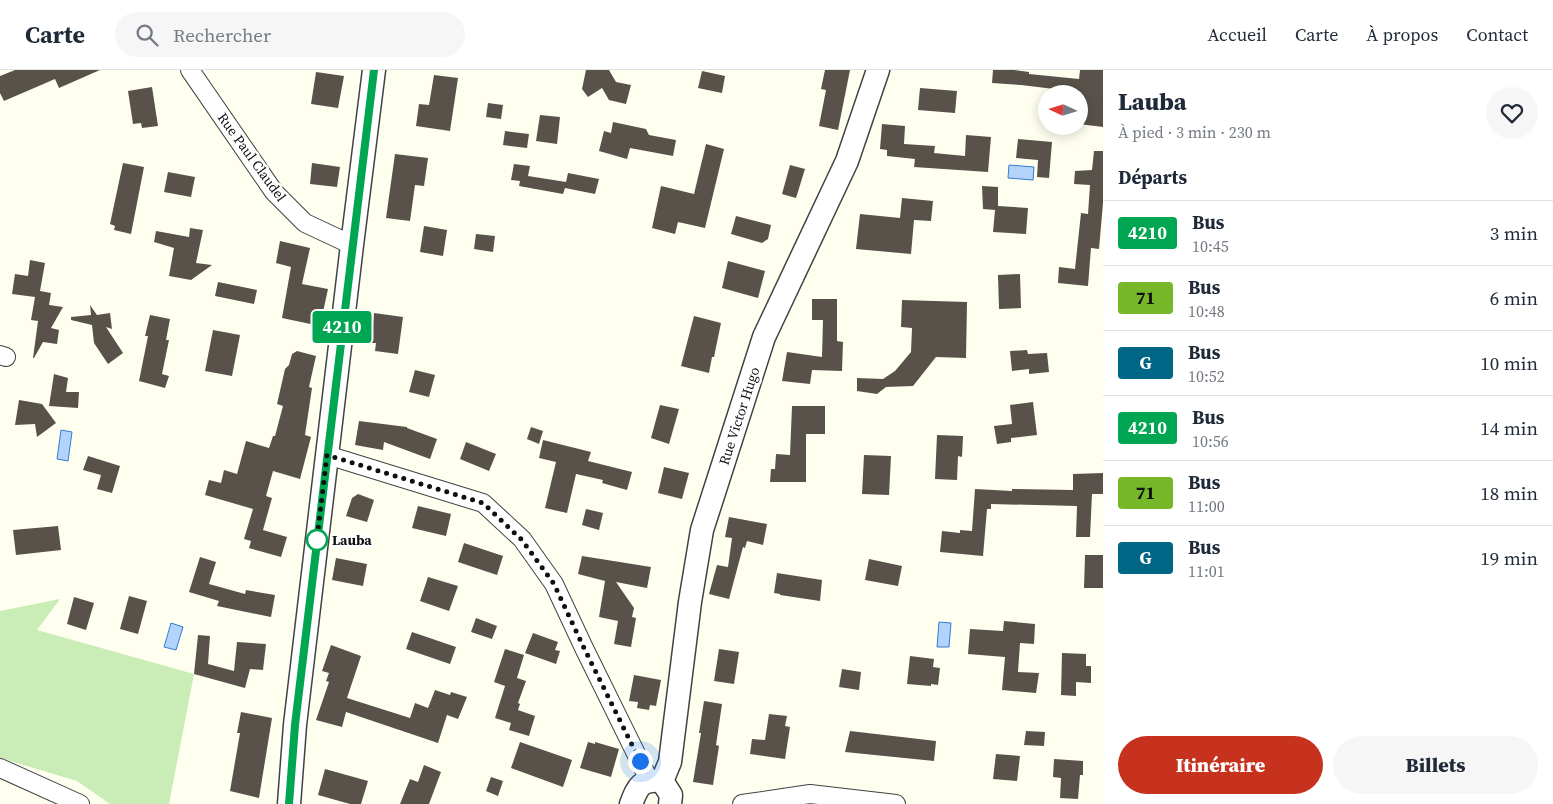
<!DOCTYPE html>
<html lang="fr">
<meta charset="utf-8">
<style>
:root{--surface:#fff;--page:#f6f6f7;--text:#1f2937;--muted:#747a83;--line:#e0e1e3;--accent:#c7321e}
body{margin:0;font-family:"Source Serif 4",serif;background:var(--page);color:var(--text);height:100vh;display:flex;flex-direction:column;font-size:19px;white-space:nowrap}
*{box-sizing:border-box;margin:0}
p{font-size:16px;color:var(--muted)}
.icon{flex:none;width:28px;height:28px;fill:none;stroke:currentColor;stroke-width:2;stroke-linecap:round;stroke-linejoin:round}
.map{position:relative;flex:1;overflow:hidden}
.side{display:flex;flex-direction:column;background:var(--surface);width:450px}
.side>*{flex:none}
.badge{padding:0 10px;border-radius:4px;font-size:18px;line-height:32px}
.needle{width:32px;rotate:274deg}
.fabs{position:absolute;left:1038px;top:15px;display:grid;gap:10px}
.fabs a{display:grid;place-items:center;width:50px;height:50px;border-radius:50%;background:var(--surface);box-shadow:0 2px 12px #0003;font-size:25px}
.you{position:absolute;width:25px;height:25px;margin:-12px;border:4px solid #fff;border-radius:50%;background:#1a73e8;box-shadow:0 0 0 8px #1a73e833}
.map>.badge{position:absolute;translate:-50% -50%;box-shadow:0 0 0 2px #fff}
h2{padding:0 15px;font-size:19px;line-height:45px}
.round{display:grid;place-items:center;flex:none;width:52px;height:52px;border-radius:26px;background:var(--page)}
.headline{display:flex;align-items:center;justify-content:space-between;height:85px;padding:0 15px}
h1{font-size:24px;font-weight:800;line-height:38px}
.action{display:flex;gap:10px;margin-top:auto;padding:10px 15px}
.action a{flex:1;height:58px;border-radius:30px;background:var(--accent);color:#fff;font-size:20px;font-weight:800;line-height:58px;text-align:center}
.action a+a{background:var(--page);color:var(--text)}
ul{padding:0;list-style:none}
li{display:flex;align-items:center;gap:15px;height:65px;padding:0 15px;border-top:1px solid var(--line)}
li div{flex:1}
li b{display:block;font-size:19px}
li em{font-style:normal}
li .badge{min-width:55px;font-weight:700;text-align:center}
header{display:flex;align-items:center;gap:30px;box-sizing:border-box;height:70px;padding:0 25px;background:var(--surface);border-bottom:1px solid var(--line)}
header strong{font-size:24px}
nav{display:flex;gap:28px;margin-inline-start:auto;font-size:18px}
.search{width:350px;height:45px;background:var(--page);display:flex;align-items:center;gap:12px;box-sizing:border-box;padding:0 18px;border-radius:28px;color:var(--muted);font-size:19px}
main{display:flex;flex:1;min-height:0}
.map>svg:first-child{display:block}
.green{fill:#caecb7}
.water{fill:#b2d3fa;stroke:#347ad5}
.building{fill:#58524a}
.lines{fill:none;stroke-linecap:round;stroke-linejoin:round}
.minor-casing{stroke:#424242;stroke-width:20}
.tertiary-casing{stroke:#424242;stroke-width:25}
.minor{stroke:#fff;stroke-width:18}
.tertiary{stroke:#fff;stroke-width:22}
.line-casing{stroke:#fff;stroke-width:11}
.line{stroke:#00a651;stroke-width:8}
.walk{stroke:#0f0f0f;stroke-width:5;stroke-dasharray:0 9}
.stop-dot{fill:#fff;stroke:#00a651;stroke-width:2.5}
.labels{text-anchor:middle;dominant-baseline:central;stroke-width:5;stroke-linejoin:round;paint-order:stroke}
.street-label{font-size:14px;fill:#0f0f0f;stroke:#fff}
.stop-label{font-size:14px;font-weight:bold;fill:#0f0f0f;stroke:#fff;text-anchor:start}
</style>
<header>
<strong>Carte</strong>
<div class="search"><svg class="icon" aria-label="search" viewBox="0 0 24 24"><circle cx="10" cy="10" r="6"/><path d="M15 15l6 6"/></svg>Rechercher</div>
<nav><a>Accueil</a><a>Carte</a><a>À propos</a><a>Contact</a></nav>
</header>
<main>
<div class="map">
<svg width="1103" height="734" viewBox="0 0 1103 734">
<rect width="100%" height="100%" fill="#fffff0"/>
<!-- green -->
<path class="green" d="M 60,529 L 37,560 L 194,604 L 169,734 L 110,734 L 77,711 L 0,688 L 0,541 Z"/>
<!-- water -->
<g class="water">
<path d="M 1009,95 L 1034,97 L 1033,110 L 1008,108 Z"/>
<path d="M 61,360 L 72,362 L 68,391 L 57,389 Z"/>
<path d="M 939,552 L 951,553 L 949,577 L 937,577 Z"/>
<path d="M 171,553 L 183,557 L 176,580 L 164,577 Z"/>
</g>
<!-- building -->
<g class="building">
<path d="M 15,0 L 100,0 L 59,18 L 55,9 L 4,31 L 0,23 L 0,6 Z"/>
<path d="M 586,0 L 609,0 L 616,12 L 631,15 L 626,34 L 609,30 L 602,18 L 588,27 L 582,19 Z"/>
<path d="M 825,0 L 850,0 L 838,60 L 819,56 L 826,20 L 821,19 Z"/>
<path d="M 993,0 L 1014,0 L 1029,2 L 1029,4 L 1079,9 L 1080,0 L 1103,0 L 1103,57 L 1079,54 L 1079,22 L 1021,15 L 992,13 Z"/>
<path d="M 702,1 L 725,6 L 722,23 L 698,18 Z"/>
<path d="M 316,2 L 344,6 L 338,38 L 311,34 Z"/>
<path d="M 434,5 L 458,8 L 450,61 L 416,56 L 419,34 L 429,35 Z"/>
<path d="M 152,17 L 158,56 L 142,58 L 141,53 L 133,54 L 128,21 Z"/>
<path d="M 920,18 L 957,21 L 955,43 L 918,40 Z"/>
<path d="M 488,33 L 503,35 L 501,49 L 486,47 Z"/>
<path d="M 540,45 L 560,47 L 557,74 L 536,71 Z"/>
<path d="M 613,52 L 646,59 L 649,65 L 676,70 L 673,86 L 630,78 L 627,89 L 599,81 L 604,61 L 611,63 Z"/>
<path d="M 882,54 L 905,56 L 904,74 L 935,76 L 934,83 L 965,86 L 966,65 L 991,67 L 988,102 L 914,97 L 915,89 L 887,86 L 887,80 L 880,79 Z"/>
<path d="M 505,61 L 529,64 L 527,78 L 503,75 Z"/>
<path d="M 1018,69 L 1052,72 L 1049,108 L 1037,107 L 1038,90 L 1016,88 Z"/>
<path d="M 706,74 L 724,79 L 705,158 L 678,152 L 675,164 L 652,158 L 661,116 L 694,124 Z"/>
<path d="M 1094,81 L 1103,81 L 1103,133 L 1099,179 L 1091,178 L 1088,216 L 1058,213 L 1059,197 L 1075,199 L 1081,143 L 1088,144 L 1090,115 L 1074,114 L 1075,101 L 1092,100 Z"/>
<path d="M 395,84 L 428,88 L 424,116 L 415,115 L 410,151 L 386,148 Z"/>
<path d="M 123,93 L 144,97 L 131,164 L 114,160 L 115,156 L 110,154 Z"/>
<path d="M 312,93 L 340,97 L 337,117 L 310,114 Z"/>
<path d="M 514,94 L 530,96 L 528,106 L 566,112 L 568,103 L 599,109 L 595,124 L 565,118 L 563,124 L 519,116 L 520,111 L 511,110 Z"/>
<path d="M 790,95 L 805,99 L 796,128 L 782,124 Z"/>
<path d="M 168,102 L 195,107 L 191,127 L 164,122 Z"/>
<path d="M 982,116 L 998,117 L 998,136 L 1028,138 L 1026,164 L 993,162 L 995,140 L 983,139 Z"/>
<path d="M 902,128 L 933,131 L 931,151 L 914,150 L 911,184 L 856,179 L 860,144 L 900,148 Z"/>
<path d="M 736,146 L 771,155 L 768,169 L 762,173 L 731,164 Z"/>
<path d="M 424,156 L 447,160 L 443,186 L 420,182 Z"/>
<path d="M 190,158 L 203,160 L 196,193 L 212,195 L 191,210 L 169,206 L 174,178 L 154,172 L 156,161 L 189,167 Z"/>
<path d="M 476,164 L 495,166 L 493,182 L 474,179 Z"/>
<path d="M 280,171 L 310,178 L 302,214 L 328,219 L 320,256 L 282,248 L 291,197 L 276,193 Z"/>
<path d="M 30,190 L 45,193 L 40,221 L 51,223 L 49,235 L 63,237 L 51,258 L 59,260 L 57,274 L 43,272 L 34,288 L 33,288 L 38,251 L 31,250 L 35,227 L 12,224 L 15,204 L 28,206 Z"/>
<path d="M 728,191 L 765,201 L 758,228 L 722,218 Z"/>
<path d="M 1020,204 L 1021,238 L 999,239 L 998,205 Z"/>
<path d="M 218,212 L 257,220 L 254,234 L 215,226 Z"/>
<path d="M 812,229 L 837,229 L 837,271 L 843,272 L 842,301 L 812,300 L 810,314 L 782,311 L 787,282 L 822,287 L 823,250 L 812,250 Z"/>
<path d="M 902,230 L 967,232 L 966,288 L 936,287 L 913,316 L 886,317 L 877,324 L 857,321 L 857,308 L 883,309 L 895,301 L 911,282 L 912,258 L 901,257 Z"/>
<path d="M 90,235 L 97,245 L 110,243 L 112,259 L 106,257 L 123,283 L 108,294 L 94,273 L 92,255 L 71,250 L 71,247 L 91,245 Z"/>
<path d="M 374,243 L 403,247 L 398,284 L 375,281 L 376,273 L 371,273 Z"/>
<path d="M 150,245 L 170,249 L 166,270 L 169,270 L 162,304 L 169,306 L 165,318 L 139,311 L 148,266 L 145,266 Z"/>
<path d="M 694,246 L 721,253 L 714,287 L 712,287 L 709,303 L 681,296 Z"/>
<path d="M 213,260 L 240,265 L 232,306 L 205,301 Z"/>
<path d="M 1027,280 L 1028,284 L 1047,283 L 1049,302 L 1029,304 L 1029,299 L 1012,301 L 1010,281 Z"/>
<path d="M 297,281 L 316,286 L 309,317 L 312,318 L 305,365 L 311,367 L 300,409 L 273,401 L 266,426 L 272,428 L 263,460 L 287,467 L 281,487 L 249,478 L 251,471 L 244,469 L 253,439 L 205,425 L 209,410 L 221,413 L 224,400 L 237,404 L 246,371 L 269,378 L 273,366 L 275,366 L 283,336 L 277,334 L 285,299 L 289,295 L 292,284 Z"/>
<path d="M 415,300 L 435,305 L 429,327 L 409,322 Z"/>
<path d="M 54,304 L 68,308 L 66,322 L 79,322 L 78,338 L 49,336 Z"/>
<path d="M 19,330 L 42,334 L 56,353 L 37,367 L 35,354 L 15,355 Z"/>
<path d="M 1033,332 L 1037,365 L 1011,368 L 1011,372 L 997,374 L 994,356 L 1012,354 L 1010,335 Z"/>
<path d="M 660,335 L 679,339 L 669,374 L 651,368 Z"/>
<path d="M 792,336 L 825,336 L 825,364 L 806,364 L 806,412 L 770,412 L 771,399 L 775,399 L 776,384 L 790,385 Z"/>
<path d="M 359,351 L 407,357 L 407,358 L 437,369 L 430,389 L 384,372 L 383,380 L 355,375 Z"/>
<path d="M 531,357 L 543,361 L 539,374 L 527,369 Z"/>
<path d="M 937,365 L 963,366 L 962,387 L 958,386 L 957,410 L 935,409 Z"/>
<path d="M 543,370 L 591,382 L 588,391 L 632,402 L 627,420 L 602,413 L 603,410 L 576,404 L 567,443 L 545,438 L 556,392 L 539,388 Z"/>
<path d="M 466,372 L 496,384 L 489,401 L 460,389 Z"/>
<path d="M 864,385 L 891,386 L 889,425 L 862,424 Z"/>
<path d="M 88,386 L 120,396 L 112,423 L 97,419 L 101,405 L 83,400 Z"/>
<path d="M 664,397 L 689,403 L 682,429 L 658,423 Z"/>
<path d="M 1103,403 L 1103,424 L 1092,424 L 1090,467 L 1076,467 L 1077,436 L 991,434 L 991,439 L 987,439 L 983,486 L 940,482 L 942,461 L 960,463 L 960,460 L 972,461 L 975,419 L 1012,421 L 1012,419 L 1073,420 L 1073,404 Z"/>
<path d="M 358,424 L 374,430 L 367,452 L 346,446 L 352,428 Z"/>
<path d="M 418,436 L 451,444 L 446,466 L 412,458 Z"/>
<path d="M 586,439 L 603,443 L 599,460 L 582,455 Z"/>
<path d="M 729,447 L 767,454 L 763,475 L 747,471 L 745,478 L 743,477 L 729,529 L 709,524 L 717,495 L 728,497 L 732,468 L 725,467 Z"/>
<path d="M 58,456 L 61,480 L 16,485 L 13,460 Z"/>
<path d="M 464,473 L 503,486 L 497,505 L 458,492 Z"/>
<path d="M 1085,485 L 1103,485 L 1103,518 L 1084,518 Z"/>
<path d="M 582,486 L 651,497 L 647,518 L 616,512 L 634,538 L 632,547 L 636,548 L 631,577 L 614,574 L 618,551 L 599,547 L 605,511 L 578,504 Z"/>
<path d="M 200,487 L 216,492 L 209,514 L 245,524 L 246,520 L 275,525 L 271,547 L 217,536 L 219,531 L 189,522 Z"/>
<path d="M 336,488 L 367,494 L 363,516 L 332,510 Z"/>
<path d="M 869,489 L 902,496 L 898,516 L 865,510 Z"/>
<path d="M 777,503 L 822,510 L 820,531 L 780,525 L 780,524 L 774,523 Z"/>
<path d="M 428,507 L 458,516 L 449,541 L 420,531 Z"/>
<path d="M 129,526 L 147,531 L 138,564 L 120,559 Z"/>
<path d="M 74,527 L 94,533 L 86,560 L 67,554 Z"/>
<path d="M 476,548 L 497,556 L 492,569 L 471,562 Z"/>
<path d="M 1004,551 L 1035,554 L 1034,574 L 1020,573 L 1018,602 L 1039,603 L 1036,623 L 1002,620 L 1005,587 L 968,584 L 970,559 L 1003,561 Z"/>
<path d="M 412,562 L 456,577 L 450,594 L 406,579 Z"/>
<path d="M 533,563 L 558,572 L 555,580 L 560,581 L 556,594 L 525,583 Z"/>
<path d="M 198,565 L 210,566 L 208,594 L 234,601 L 237,572 L 266,574 L 263,600 L 250,599 L 245,618 L 194,604 Z"/>
<path d="M 331,575 L 361,586 L 347,628 L 410,648 L 415,633 L 428,638 L 435,620 L 450,625 L 451,622 L 467,627 L 458,649 L 447,645 L 438,673 L 346,642 L 342,657 L 316,650 L 329,612 L 326,611 L 329,603 L 322,601 Z"/>
<path d="M 505,579 L 524,585 L 517,608 L 526,611 L 518,633 L 520,634 L 518,640 L 535,646 L 529,666 L 509,660 L 511,653 L 495,648 L 505,616 L 494,612 Z"/>
<path d="M 719,579 L 739,582 L 734,614 L 714,611 Z"/>
<path d="M 1062,583 L 1086,584 L 1086,596 L 1091,596 L 1091,613 L 1076,612 L 1076,626 L 1061,625 Z"/>
<path d="M 910,586 L 934,589 L 933,597 L 940,598 L 938,615 L 931,614 L 931,616 L 907,614 Z"/>
<path d="M 842,599 L 861,602 L 859,620 L 839,617 Z"/>
<path d="M 634,605 L 661,610 L 656,636 L 650,635 L 649,640 L 637,638 L 638,632 L 629,631 Z"/>
<path d="M 704,631 L 722,634 L 716,675 L 719,676 L 713,715 L 693,712 L 701,663 L 699,663 Z"/>
<path d="M 241,642 L 272,648 L 259,728 L 230,721 L 240,663 L 237,663 Z"/>
<path d="M 769,644 L 787,646 L 785,656 L 790,657 L 785,689 L 750,684 L 752,669 L 765,670 Z"/>
<path d="M 850,661 L 936,671 L 934,691 L 845,682 Z"/>
<path d="M 1026,661 L 1045,662 L 1044,676 L 1024,675 Z"/>
<path d="M 520,672 L 572,690 L 563,717 L 511,698 Z"/>
<path d="M 588,672 L 595,674 L 595,672 L 619,679 L 611,707 L 580,698 Z"/>
<path d="M 996,684 L 1020,686 L 1017,711 L 993,709 Z"/>
<path d="M 1054,689 L 1083,691 L 1083,705 L 1080,705 L 1078,729 L 1060,728 L 1061,708 L 1053,707 Z"/>
<path d="M 424,695 L 441,702 L 429,734 L 400,734 L 410,709 L 418,712 Z"/>
<path d="M 325,699 L 368,711 L 361,734 L 350,734 L 318,725 Z"/>
<path d="M 491,707 L 503,711 L 498,726 L 486,721 Z"/>
</g>
<g class="lines">
<!-- minor casing -->
<g class="minor-casing">
<g id="minor">
<path d="M 190,0 L 274,122 L 305,153 L 352,175"/>
<path d="M 0,285 L 6,287"/>
<path d="M 327,385 L 483,433 L 522,469 L 554,514 L 584,578 L 649,710"/>
<path d="M 0,698 L 80,734"/>
<path d="M 742,734 L 810,724 L 896,734"/>
</g>
</g>
<!-- tertiary casing -->
<g class="tertiary-casing">
<g id="tertiary">
<path d="M 662,711 L 670,692 L 690,532 L 702,460 L 764,267 L 847,91 L 878,0"/>
<path d="M 662,711 L 671,725 L 670,734"/>
<path d="M 289,734 L 295,655 L 352,175 L 374,0"/>
<path d="M 631,734 C 638,716 641,709 662,711"/>
</g>
</g>
<!-- minor -->
<use href="#minor" class="minor"/>
<!-- tertiary -->
<use href="#tertiary" class="tertiary"/>
</g>
<g class="lines">
<!-- line casing -->
<g class="line-casing">
<path id="line" d="M 289,734 L 295,655 L 374,0"/>
</g>
<!-- line -->
<use href="#line" class="line"/>
<!-- walk -->
<path class="walk" d="M 317,470 L 316,477 L 327,385 L 483,433 L 522,470 L 554,514 L 584,578 L 640,691"/>
</g>
<!-- markers -->
<circle class="stop-dot" cx="317" cy="470" r="10"/>
<g class="labels">
<!-- street labels -->
<g class="street-label">
<text transform="translate(252 87) rotate(54)">Rue Paul Claudel</text>
<text transform="translate(739 346) rotate(-72)">Rue Victor Hugo</text>
</g>
<!-- stop labels -->
<g class="stop-label">
<text x="332" y="470">Lauba</text>
</g>
</g>
</svg>
<div class="fabs">
<a><svg class="needle" viewBox="-14 -14 28 28"><path d="M0-13l5 13h-10z" fill="#e53935"/><path d="M0 13l5-13h-10z" fill="#747a83"/></svg></a>
</div>
<div class="you" style="left:640px;top:691px"></div>
<b class="badge" style="left:342px;top:257px;background:#00a651;color:#fff">4210</b>
</div>
<section class="side">
<div class="headline"><div><h1>Lauba</h1><p>À pied · 3 min · 230 m</p></div><a class="round"><svg class="icon" aria-label="heart" viewBox="0 0 24 24"><path d="M12 20l-8-8c-3-5 5-10 8-4 3-6 11-1 8 4z"/></svg></a></div>
<h2>Départs</h2>
<ul>
<li><span class="badge" style="background:#00a651;color:#fff">4210</span><div><b>Bus</b><p>10:45</p></div><em>3 min</em></li>
<li><span class="badge" style="background:#76b82a;color:#111">71</span><div><b>Bus</b><p>10:48</p></div><em>6 min</em></li>
<li><span class="badge" style="background:#006685;color:#fff">G</span><div><b>Bus</b><p>10:52</p></div><em>10 min</em></li>
<li><span class="badge" style="background:#00a651;color:#fff">4210</span><div><b>Bus</b><p>10:56</p></div><em>14 min</em></li>
<li><span class="badge" style="background:#76b82a;color:#111">71</span><div><b>Bus</b><p>11:00</p></div><em>18 min</em></li>
<li><span class="badge" style="background:#006685;color:#fff">G</span><div><b>Bus</b><p>11:01</p></div><em>19 min</em></li>
</ul>
<div class="action"><a>Itinéraire</a><a>Billets</a></div>
</section>
</main>
